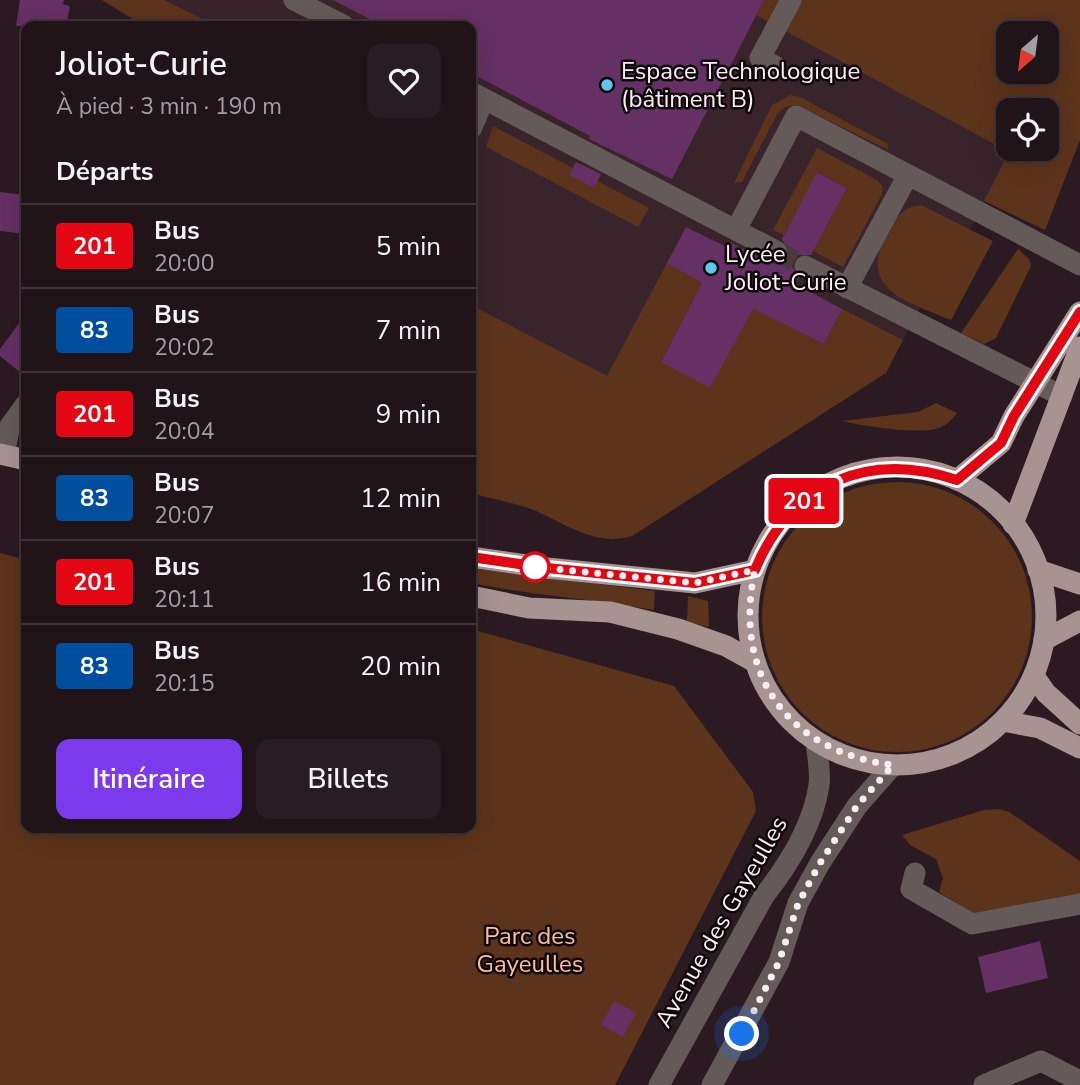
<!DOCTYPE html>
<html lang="fr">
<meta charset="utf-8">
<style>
:root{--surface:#201419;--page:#281d22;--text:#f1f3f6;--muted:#a29ea2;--line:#3d3338;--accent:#7c3aed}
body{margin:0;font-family:"Nunito Sans",sans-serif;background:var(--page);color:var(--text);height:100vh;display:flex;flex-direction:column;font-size:26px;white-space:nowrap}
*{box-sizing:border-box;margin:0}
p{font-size:23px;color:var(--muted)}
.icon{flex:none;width:38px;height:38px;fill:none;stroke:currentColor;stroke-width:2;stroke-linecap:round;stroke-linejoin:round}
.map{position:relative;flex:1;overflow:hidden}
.drawer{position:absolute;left:21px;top:21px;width:455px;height:812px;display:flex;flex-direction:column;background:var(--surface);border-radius:14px;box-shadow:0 7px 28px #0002,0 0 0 2px var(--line)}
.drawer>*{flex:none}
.badge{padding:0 14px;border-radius:5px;font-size:24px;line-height:46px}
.needle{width:46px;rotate:208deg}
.fabs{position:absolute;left:996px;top:21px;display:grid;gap:14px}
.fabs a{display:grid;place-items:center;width:63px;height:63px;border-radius:14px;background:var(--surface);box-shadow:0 7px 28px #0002,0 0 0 2px var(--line);font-size:35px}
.you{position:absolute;width:35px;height:35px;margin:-18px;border:5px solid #fff;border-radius:50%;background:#1a73e8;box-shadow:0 0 0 10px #1a73e833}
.map>.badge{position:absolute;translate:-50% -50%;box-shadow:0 0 0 4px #fff}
h2{padding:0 35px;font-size:26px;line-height:63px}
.round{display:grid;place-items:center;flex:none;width:74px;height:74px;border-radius:14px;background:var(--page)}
.overview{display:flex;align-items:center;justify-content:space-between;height:119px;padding:0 35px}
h1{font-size:33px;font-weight:600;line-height:52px}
.cta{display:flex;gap:14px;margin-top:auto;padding:14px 35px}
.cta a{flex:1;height:80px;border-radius:14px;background:var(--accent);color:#fff;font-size:28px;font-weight:600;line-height:80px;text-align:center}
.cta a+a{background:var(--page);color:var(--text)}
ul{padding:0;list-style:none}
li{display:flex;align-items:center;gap:21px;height:84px;padding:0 35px;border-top:2px solid var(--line)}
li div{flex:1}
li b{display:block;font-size:26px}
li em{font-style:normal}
li .badge{min-width:77px;font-weight:700;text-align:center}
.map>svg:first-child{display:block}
.built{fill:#3a242c;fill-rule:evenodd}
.green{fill:#5c331b;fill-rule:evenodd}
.building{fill:#653064}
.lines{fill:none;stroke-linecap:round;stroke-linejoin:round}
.minor-tunnel{stroke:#4a3a40;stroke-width:21;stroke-dasharray:21 10;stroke-linecap:butt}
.minor{stroke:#635a59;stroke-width:21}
.major{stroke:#a79392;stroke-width:21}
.line-casing{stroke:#fff;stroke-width:16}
.line{stroke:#e30613;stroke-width:10}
.walk{stroke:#faeef2;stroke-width:7;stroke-dasharray:0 12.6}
.poi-dot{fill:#5ac8e6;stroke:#0f080a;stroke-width:2.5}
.stop-dot{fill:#fff;stroke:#e30613;stroke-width:3.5}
.labels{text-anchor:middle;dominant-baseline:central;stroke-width:5;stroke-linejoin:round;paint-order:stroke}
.poi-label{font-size:24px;fill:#faeef2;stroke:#0f080a;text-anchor:start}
.street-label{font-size:24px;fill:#faeef2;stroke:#0f080a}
.park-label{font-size:24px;fill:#fabf9e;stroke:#0f080a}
</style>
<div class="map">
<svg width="1080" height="1085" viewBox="0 0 1080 1085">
<rect width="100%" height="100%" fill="#2b1a21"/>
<!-- built -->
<path class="built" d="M 102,0 L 1080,0 L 1080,17 L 1031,110 L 1008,110 L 1008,149 L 1011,149 L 929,311 L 920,307 L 886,373 L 632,536 L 471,493 L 471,26 L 144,26 ZM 1008,33 L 1046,33 L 1046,72 L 1008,72 Z"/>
<!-- green -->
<g class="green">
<path d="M 102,0 L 164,0 L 217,26 L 144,26 Z"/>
<path d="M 764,0 L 1080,0 L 1080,140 L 1045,230 L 984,201 L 1009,152 L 756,15 ZM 1008,33 L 1046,33 L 1046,72 L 1008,72 ZM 1008,110 L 1046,110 L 1046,149 L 1008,149 Z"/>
<path d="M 790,95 L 800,97 L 888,144 L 888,150 L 797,105 L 785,107 L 778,113 L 742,182 L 734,183 L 772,105 Z"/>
<path d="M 493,126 L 649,208 L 638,227 L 486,147 Z"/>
<path d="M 817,148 L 877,180 L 882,186 L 882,194 L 843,267 L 813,251 L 847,188 L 818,172 L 784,235 L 773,230 Z"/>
<path d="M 921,205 L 993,241 L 951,320 C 905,301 855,289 889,230 C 897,216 904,207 921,205 Z"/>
<path d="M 1018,249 L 1029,259 L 1031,266 L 996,338 L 984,344 L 961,333 Z"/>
<path d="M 667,263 L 702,283 L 661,362 L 753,309 L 824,344 L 842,309 L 903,340 L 886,373 L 632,536 C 597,547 565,524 534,510 C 515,502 491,499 471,493 L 471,305 L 607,376 Z"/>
<path d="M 936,403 L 957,413 C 951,421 945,427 935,429 C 916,434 862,426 842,421 L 918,412 Z"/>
<circle cx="897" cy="617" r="135"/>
<path d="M 0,553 L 26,560 L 26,828 L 471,828 L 471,629 L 674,686 L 753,792 L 756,811 L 615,1085 L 0,1085 Z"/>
<path d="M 471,568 L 655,591 L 654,610 C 593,599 532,595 471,583 Z"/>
<path d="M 688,596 L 708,601 L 709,627 L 687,622 Z"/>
<path d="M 999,809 L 1009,812 L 1080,861 L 1080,894 L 974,914 L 939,892 L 943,878 L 936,859 L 910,845 L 902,835 L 984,810 Z"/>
</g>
<!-- building -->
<g class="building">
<path d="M 20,0 L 64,0 L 63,4 L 70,6 L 66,26 L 16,26 Z"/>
<path d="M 333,0 L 764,0 L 672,179 L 589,139 L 590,136 L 471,73 L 471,26 L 383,26 Z"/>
<path d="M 576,162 L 601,174 L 594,188 L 569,175 Z"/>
<path d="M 817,172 L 847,188 L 811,255 L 798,255 L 792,266 L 799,278 L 796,284 L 842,309 L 824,344 L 753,309 L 710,388 L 661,362 L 702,283 L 667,263 L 686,227 L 727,247 L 730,242 L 770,263 L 782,262 L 789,251 L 782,239 Z"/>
<path d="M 0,192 L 26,195 L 26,234 L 0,231 Z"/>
<path d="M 26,314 L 26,377 L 0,356 L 0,349 Z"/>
<path d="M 1040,941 L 1048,978 L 986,993 L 978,957 Z"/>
<path d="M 614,1001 L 636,1013 L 623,1037 L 601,1025 Z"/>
</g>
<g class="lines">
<!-- minor-tunnel -->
<path class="minor-tunnel" d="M 776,251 L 805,266"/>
<!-- minor -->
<g class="minor">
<path d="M 294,0 L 345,26"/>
<path d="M 775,66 L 760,58 L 791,0"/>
<path d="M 471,92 L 776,251"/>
<path d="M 471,129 L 484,99"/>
<path d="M 736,230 L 796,116 L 1080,265"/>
<path d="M 805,266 L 1062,396"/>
<path d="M 847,288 L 908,175"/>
<path d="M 4,454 L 10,426 L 26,404"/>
<path d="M 915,873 L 911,889 L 972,924 L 1080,904"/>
<path d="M 659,1085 L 764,896 C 790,863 813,826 819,785 C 821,771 817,755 816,741"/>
<path d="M 712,1085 L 779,962 L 798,903 L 820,863 L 857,806 L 893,765"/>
<path d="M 984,1085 L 1041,1061 L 1080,1081"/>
</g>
<!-- major -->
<g class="major">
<path d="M 0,454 L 26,460"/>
<circle cx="897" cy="616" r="149"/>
<path d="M 957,480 L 1001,443 L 1014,416 L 1080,312"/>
<path d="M 1013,524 L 1080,347"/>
<path d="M 471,557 L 547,568 L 695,583 L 755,570"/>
<path d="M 1038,570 L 1080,584"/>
<path d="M 471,596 L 529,608 L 610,612 L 678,629 L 726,646 L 755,662"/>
<path d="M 1044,640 L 1080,621"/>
<path d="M 1034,676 L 1046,693 L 1080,724"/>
<path d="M 1003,721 L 1040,728 L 1080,748"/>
</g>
</g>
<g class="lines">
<!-- line casing -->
<g class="line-casing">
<path id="line" d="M 471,557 L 547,568 L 695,583 L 755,570 C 791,483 868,450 957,480 L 1001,443 L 1014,416 L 1080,312"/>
</g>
<!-- line -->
<use href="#line" class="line"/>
<!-- walk -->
<path class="walk" d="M 535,567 L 695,583 L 755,570 C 732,674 788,752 893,765 L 857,806 L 820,863 L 798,904 L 779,962 L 742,1034"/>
</g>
<!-- markers -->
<g class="poi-dot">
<circle cx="607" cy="85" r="7"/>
<circle cx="711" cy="268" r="7"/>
</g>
<circle class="stop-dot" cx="535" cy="567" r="14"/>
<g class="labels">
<!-- poi labels -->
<g class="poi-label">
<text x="621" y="71">Espace Technologique<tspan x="621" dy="28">(bâtiment B)</tspan></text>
<text x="725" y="254">Lycée<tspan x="725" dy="28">Joliot-Curie</tspan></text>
</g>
<!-- street labels -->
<g class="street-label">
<text transform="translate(721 922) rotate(-60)">Avenue des Gayeulles</text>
</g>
<!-- park labels -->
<g class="park-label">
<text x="530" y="936">Parc des<tspan x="530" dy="28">Gayeulles</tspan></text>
</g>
</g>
</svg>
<div class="fabs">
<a><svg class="needle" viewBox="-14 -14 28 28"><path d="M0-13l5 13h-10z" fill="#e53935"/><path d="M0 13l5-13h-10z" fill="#a29ea2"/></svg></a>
<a><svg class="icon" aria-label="locate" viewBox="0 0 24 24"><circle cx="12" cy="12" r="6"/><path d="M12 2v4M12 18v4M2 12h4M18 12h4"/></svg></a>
</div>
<div class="you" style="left:742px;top:1034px"></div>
<b class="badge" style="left:804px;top:501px;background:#e30613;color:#fff">201</b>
<section class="drawer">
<div class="overview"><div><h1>Joliot-Curie</h1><p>À pied · 3 min · 190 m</p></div><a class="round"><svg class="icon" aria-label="heart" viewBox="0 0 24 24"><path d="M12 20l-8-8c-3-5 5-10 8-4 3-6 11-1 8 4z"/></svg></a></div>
<h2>Départs</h2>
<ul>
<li><span class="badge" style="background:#e30613;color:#fff">201</span><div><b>Bus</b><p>20:00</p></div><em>5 min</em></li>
<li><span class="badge" style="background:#004f9e;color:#fff">83</span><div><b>Bus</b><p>20:02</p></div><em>7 min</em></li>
<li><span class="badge" style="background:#e30613;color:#fff">201</span><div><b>Bus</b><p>20:04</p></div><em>9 min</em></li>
<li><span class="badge" style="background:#004f9e;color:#fff">83</span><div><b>Bus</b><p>20:07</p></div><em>12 min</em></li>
<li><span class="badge" style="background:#e30613;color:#fff">201</span><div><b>Bus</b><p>20:11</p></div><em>16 min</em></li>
<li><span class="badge" style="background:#004f9e;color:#fff">83</span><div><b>Bus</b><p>20:15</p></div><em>20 min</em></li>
</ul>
<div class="cta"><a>Itinéraire</a><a>Billets</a></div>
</section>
</div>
